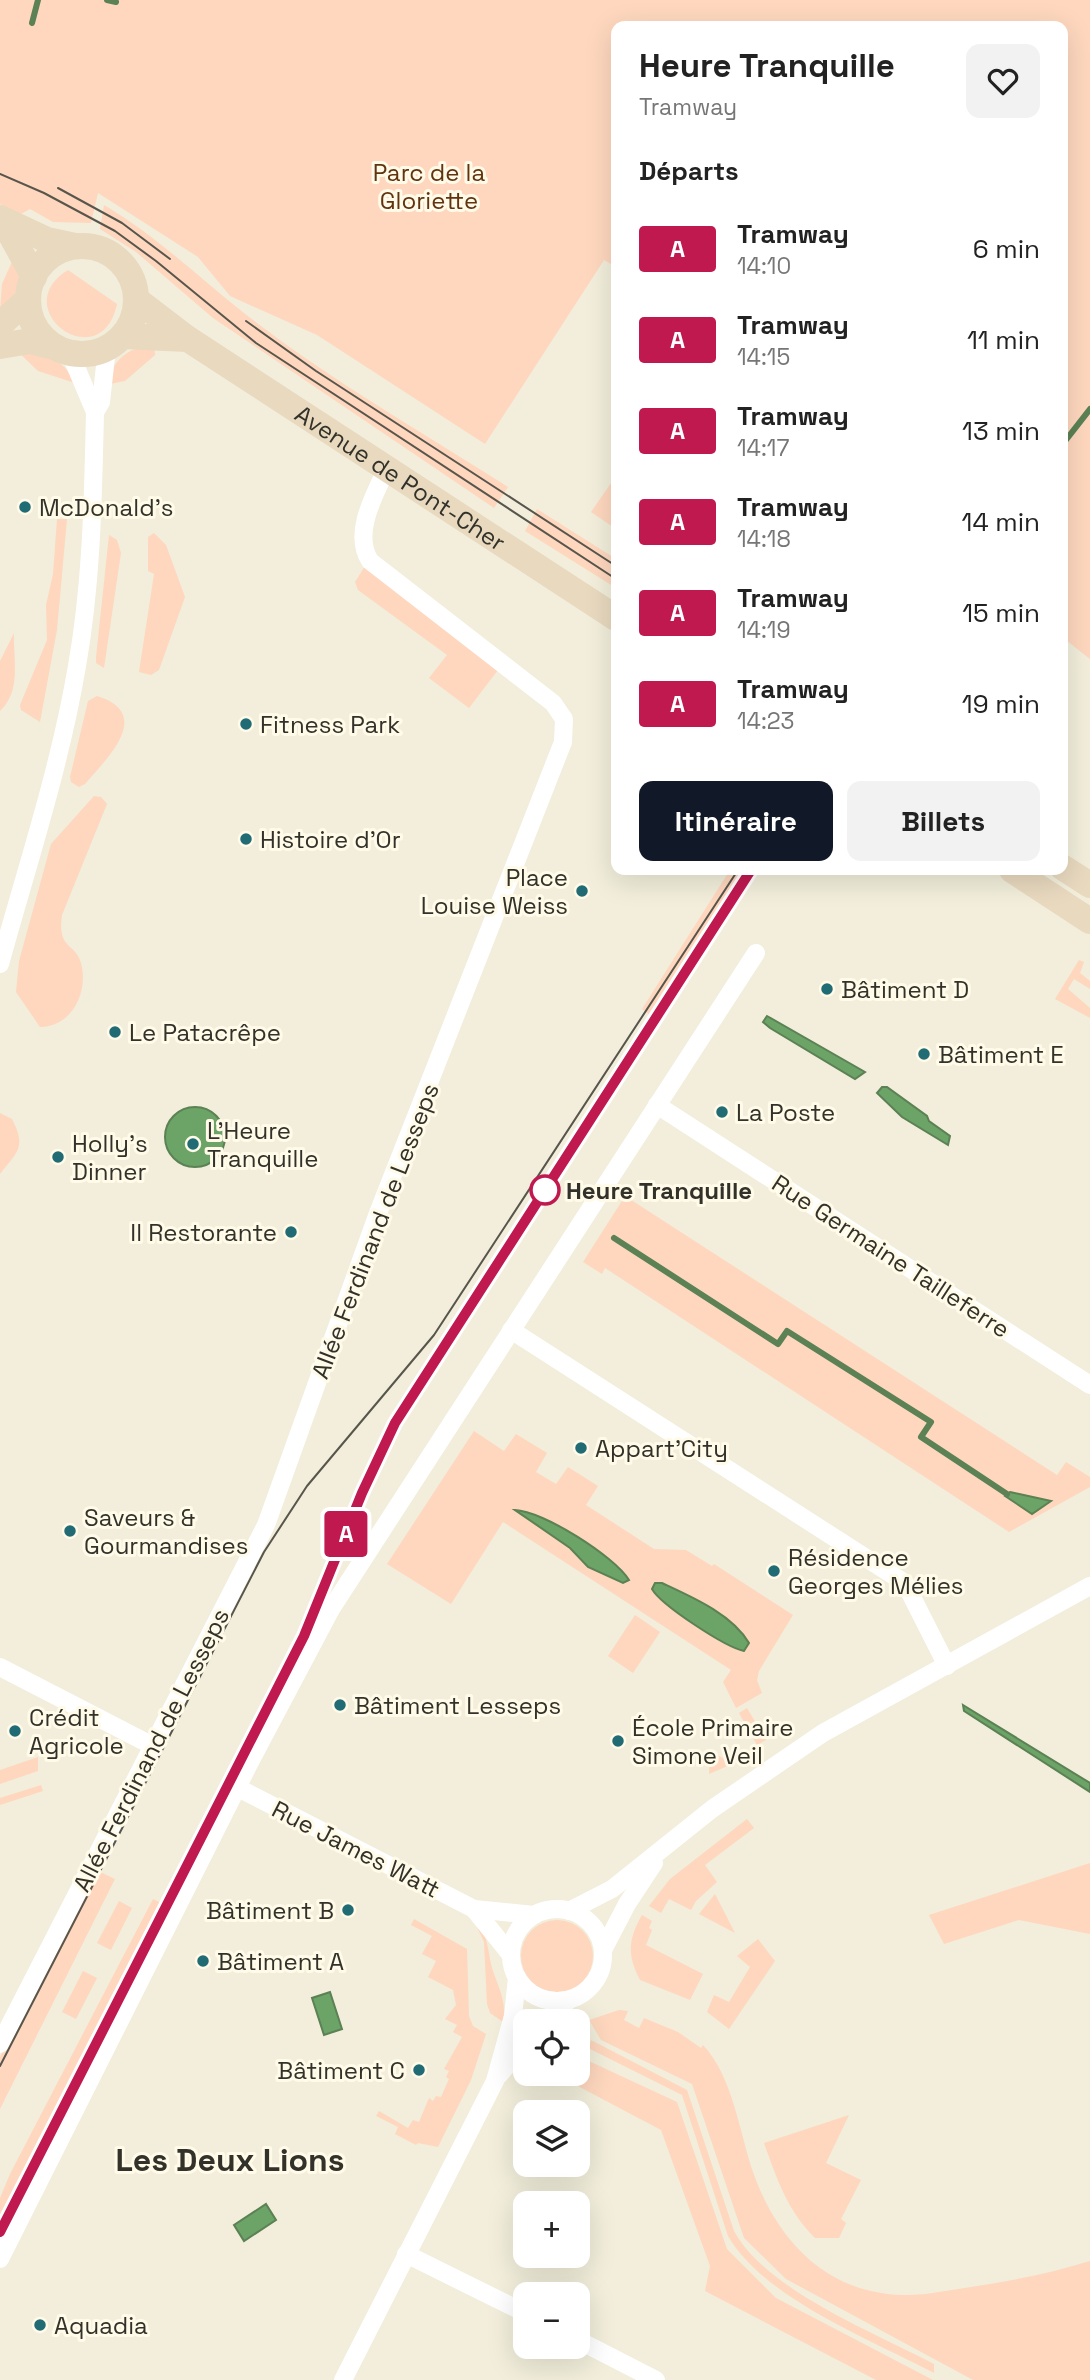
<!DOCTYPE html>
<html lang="fr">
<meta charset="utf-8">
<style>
:root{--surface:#fff;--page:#f2f2f2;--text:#222;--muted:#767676;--accent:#111827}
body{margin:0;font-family:"Space Grotesk",sans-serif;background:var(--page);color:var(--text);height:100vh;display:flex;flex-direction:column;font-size:26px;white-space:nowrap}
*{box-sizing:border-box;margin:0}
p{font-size:23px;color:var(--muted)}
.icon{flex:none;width:38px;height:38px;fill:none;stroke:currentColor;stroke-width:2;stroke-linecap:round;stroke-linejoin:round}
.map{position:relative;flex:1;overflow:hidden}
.drawer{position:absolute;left:611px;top:21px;width:457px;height:854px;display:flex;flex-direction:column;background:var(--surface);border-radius:14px;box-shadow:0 7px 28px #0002}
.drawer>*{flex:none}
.badge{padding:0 14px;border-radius:5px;font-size:24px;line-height:46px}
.tools{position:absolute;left:513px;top:2009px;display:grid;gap:14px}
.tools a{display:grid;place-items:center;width:77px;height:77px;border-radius:14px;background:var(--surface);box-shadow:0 7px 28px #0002;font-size:35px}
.map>.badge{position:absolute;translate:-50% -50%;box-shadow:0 0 0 4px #fff}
h2{padding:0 28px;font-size:26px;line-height:63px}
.round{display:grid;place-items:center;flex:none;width:74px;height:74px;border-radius:14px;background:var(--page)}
.head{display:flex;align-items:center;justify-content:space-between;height:119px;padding:0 28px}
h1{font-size:33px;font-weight:700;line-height:52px}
.cta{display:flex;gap:14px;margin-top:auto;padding:14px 28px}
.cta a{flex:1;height:80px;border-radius:14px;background:var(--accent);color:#fff;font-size:28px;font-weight:700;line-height:80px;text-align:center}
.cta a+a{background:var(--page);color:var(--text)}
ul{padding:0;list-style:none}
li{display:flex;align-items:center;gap:21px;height:91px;padding:0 28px}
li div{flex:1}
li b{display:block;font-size:26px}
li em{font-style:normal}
li .badge{min-width:77px;font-weight:700;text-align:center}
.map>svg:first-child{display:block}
.green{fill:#fed7be}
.water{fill:#6ca366;stroke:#5b8154;stroke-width:2}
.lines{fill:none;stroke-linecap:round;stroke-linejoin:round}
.stream{stroke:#5b8154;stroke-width:6}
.street{stroke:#fff;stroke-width:18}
.secondary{stroke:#e8d9bf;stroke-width:26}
.tram{stroke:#58564c;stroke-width:2}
.line-casing{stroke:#fff;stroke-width:16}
.line{stroke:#bf1950;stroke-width:10}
.poi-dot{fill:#216b74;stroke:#fffbe8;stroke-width:2.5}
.stop-dot{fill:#fff;stroke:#bf1950;stroke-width:3.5}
.labels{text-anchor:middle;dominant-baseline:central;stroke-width:6;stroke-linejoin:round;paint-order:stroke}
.park-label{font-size:24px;fill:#61340f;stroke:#fffbe8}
.street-label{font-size:24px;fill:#33322a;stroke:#fffbe8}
.poi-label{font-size:24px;fill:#33322a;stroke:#fffbe8;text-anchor:start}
.stop-label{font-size:24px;font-weight:bold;fill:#33322a;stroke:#fffbe8;text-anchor:start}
.district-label{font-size:32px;font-weight:bold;fill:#33322a;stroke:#fffbe8}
</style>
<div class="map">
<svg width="1090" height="2380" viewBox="0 0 1090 2380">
<rect width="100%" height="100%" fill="#f2eedb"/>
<!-- green -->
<g class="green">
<path d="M 0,0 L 1090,0 L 1090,659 L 1062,637 L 1062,26 L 616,26 L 616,267 L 604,260 L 485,444 L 317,335 L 230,296 L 198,257 L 98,193 L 91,223 L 53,222 L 30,209 L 19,215 L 0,204 Z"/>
<path d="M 104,205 C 162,239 207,286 261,326 C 339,385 425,434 508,487 L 494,508 L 213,318 L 136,252 L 100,229 Z"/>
<path d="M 16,253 C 23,280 20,293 0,311 L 2,284 Z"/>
<path d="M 68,270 L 117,304 C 101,379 5,309 68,270 Z"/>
<path d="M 154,344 L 155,355 L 125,381 L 105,385 C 115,358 126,349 154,344 Z"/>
<path d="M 13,347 C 40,353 63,356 75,383 L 38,371 Z"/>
<path d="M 616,476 L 616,529 L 591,512 Z"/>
<path d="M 537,509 L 616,559 L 616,588 L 525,531 Z"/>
<path d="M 57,519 L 67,519 L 57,630 L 40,722 L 21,710 L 20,705 L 47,640 L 46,605 L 53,574 Z"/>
<path d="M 154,533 L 166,545 L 185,597 L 159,670 L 151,675 L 139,672 L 154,574 L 148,571 L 148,537 Z"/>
<path d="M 109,535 L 117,540 L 121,553 L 104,668 L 96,663 L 96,657 Z"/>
<path d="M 365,566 L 498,670 L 469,708 L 429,678 L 447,655 L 358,590 L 355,582 Z"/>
<path d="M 14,633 C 13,660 22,690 0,711 L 0,661 Z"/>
<path d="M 97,696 C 155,714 106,759 85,784 L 79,787 L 71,782 L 70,777 L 88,701 Z"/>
<path d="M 94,796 L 101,797 L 107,804 L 62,915 C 57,950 75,942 81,963 C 89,993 71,1027 40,1027 L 16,992 L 19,961 L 51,844 Z"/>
<path d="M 730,870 L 758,870 L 659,1022 L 642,1009 Z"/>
<path d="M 1079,960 L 1084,962 L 1080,973 L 1090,981 L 1090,989 L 1074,979 L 1068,989 L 1090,1008 L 1090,1018 L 1055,999 Z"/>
<path d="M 0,1113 L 12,1119 C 27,1148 17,1152 0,1174 Z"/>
<path d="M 625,1196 L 1057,1475 L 1066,1462 L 1090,1477 L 1090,1487 L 1009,1532 L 605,1268 L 602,1274 L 583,1262 Z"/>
<path d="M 474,1431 L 504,1451 L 516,1434 L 547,1453 L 536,1472 L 556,1484 L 568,1467 L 598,1486 L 586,1505 L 654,1549 L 686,1550 L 712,1566 L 714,1564 L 793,1615 L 759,1671 L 757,1680 L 762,1693 L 736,1708 L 723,1682 L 731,1670 L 503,1522 L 451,1604 L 387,1564 Z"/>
<path d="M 635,1615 L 660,1632 L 633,1673 L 608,1656 Z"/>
<path d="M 747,1708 L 766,1740 L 757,1745 L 739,1713 Z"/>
<path d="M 710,1750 L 732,1764 L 709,1774 Z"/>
<path d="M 38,1757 L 38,1771 L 0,1784 L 0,1770 Z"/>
<path d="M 41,1785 L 43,1791 L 0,1805 L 0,1798 Z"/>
<path d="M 747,1819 L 754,1828 L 705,1865 L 717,1882 L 696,1901 L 691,1910 L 669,1899 L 661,1913 L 649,1906 L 670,1879 Z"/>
<path d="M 1090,1863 L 1090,1934 L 1019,1920 L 944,1944 L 929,1915 Z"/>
<path d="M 96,1870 L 115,1879 L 0,2109 L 0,2057 Z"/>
<path d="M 715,1894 L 735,1933 L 699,1914 Z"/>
<path d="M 153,1899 L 170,1907 L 0,2242 L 0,2198 L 10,2174 Z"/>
<path d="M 119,1901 L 132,1908 L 111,1950 L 97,1943 Z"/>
<path d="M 642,1915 L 652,1921 L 649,1928 L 652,1930 L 646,1945 L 703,1974 L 690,2000 L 640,1980 C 627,1954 628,1940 642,1915 Z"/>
<path d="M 414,1919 L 467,1949 L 469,2016 L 473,2026 L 486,2034 L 471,2080 L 438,2147 L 418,2143 L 416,2145 L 395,2134 L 398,2127 L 376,2116 L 379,2111 L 408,2128 L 413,2120 L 419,2122 L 429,2098 L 433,2101 L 436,2096 L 441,2097 L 449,2079 L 446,2077 L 449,2071 L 444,2069 L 462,2037 L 453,2032 L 457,2025 L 445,2019 L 456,2005 L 453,1990 L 428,1977 L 436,1961 L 422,1954 L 432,1936 L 411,1925 Z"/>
<circle cx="557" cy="1956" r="36"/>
<path d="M 480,1925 C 488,1939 488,1952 492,1968 C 498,1987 507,2001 503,2022 L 490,2013 L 487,2004 L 484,1942 L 477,1927 Z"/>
<path d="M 758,1939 L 775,1961 L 729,2029 L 707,2012 L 714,1995 L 729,2002 L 750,1967 L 737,1956 Z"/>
<path d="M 83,1971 L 97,1978 L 76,2019 L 62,2012 Z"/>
<path d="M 619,2010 L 628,2011 L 624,2020 L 639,2028 L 644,2018 L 678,2032 L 701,2048 L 703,2045 C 733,2077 739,2131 753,2172 C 777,2240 826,2293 902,2295 C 925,2296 948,2290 971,2287 C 1011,2281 1051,2273 1090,2261 L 1090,2380 L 973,2380 L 786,2279 L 744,2238 L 692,2084 L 601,2040 L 589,2020 Z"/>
<path d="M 591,2040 L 687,2090 L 734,2231 C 766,2290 875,2333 934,2364 L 934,2373 C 870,2339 765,2299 728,2236 L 682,2095 L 588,2048 Z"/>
<path d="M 578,2056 L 677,2102 L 727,2249 L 776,2298 L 933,2380 L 876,2380 L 705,2291 L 710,2266 L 661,2130 L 555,2074 L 578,2074 Z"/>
<path d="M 849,2115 L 826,2163 L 861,2180 L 841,2219 L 846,2223 L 839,2238 L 815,2238 C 787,2210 777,2179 764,2143 Z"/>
</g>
<!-- water -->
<g class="water">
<path d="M 767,1016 L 865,1072 L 855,1079 L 770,1028 L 763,1022 Z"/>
<path d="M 882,1087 L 887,1087 L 927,1116 L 929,1121 L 950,1136 L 948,1145 L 902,1117 L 877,1093 Z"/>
<circle cx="195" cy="1137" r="30"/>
<path d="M 1010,1492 L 1051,1501 L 1032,1514 L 1005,1496 Z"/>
<path d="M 515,1510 C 543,1511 614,1556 629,1580 L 623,1583 L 588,1567 L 570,1548 Z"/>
<path d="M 655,1583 L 662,1583 C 692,1597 732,1614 749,1643 L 744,1651 C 725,1647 661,1605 652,1589 Z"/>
<path d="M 963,1705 L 1090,1783 L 1090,1792 L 964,1711 Z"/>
<path d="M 330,1992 L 342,2029 L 324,2035 L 312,1998 Z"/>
<path d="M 266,2204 L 276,2220 L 244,2241 L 234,2225 Z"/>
</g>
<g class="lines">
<!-- stream -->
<g class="stream">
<path d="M 107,0 L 116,2"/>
<path d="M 32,23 L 38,0"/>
<path d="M 1062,445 L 1090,409"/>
<path d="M 614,1238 L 778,1344 L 787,1331 L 931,1422 L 921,1437 L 1007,1494"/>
</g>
<!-- street -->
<g class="street">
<path d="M 70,353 L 95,412"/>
<path d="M 0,964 C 27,866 60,767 77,666 C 92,581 93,497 95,412 L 101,402 L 107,348"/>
<path d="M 657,1105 L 1090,1385"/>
<path d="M 511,1330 L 905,1583 L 947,1666"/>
<path d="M 0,1667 L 153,1746"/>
<path d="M 238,1788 L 474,1909 L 534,1915"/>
<path d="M 474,1909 L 511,1955"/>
<circle cx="557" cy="1955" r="46"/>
<path d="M 569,1911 L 612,1889 L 712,1809 L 823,1733 L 1090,1586"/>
<path d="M 603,1950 L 627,1904 L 654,1863"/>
<path d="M 548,2021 L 569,2000"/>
<path d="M 0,2044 L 266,1525 L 378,1213 L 563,742 L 564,719 L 553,703 L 370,561 C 352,533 375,494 387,468"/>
<path d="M 499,2075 L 525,2045"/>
<path d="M 406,2254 L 525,2313"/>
<path d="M 0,2259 L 250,1762 L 331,1609 L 756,953"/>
<path d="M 578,2340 L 656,2380"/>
<path d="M 343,2380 L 495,2081 L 513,2016 L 517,1978"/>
</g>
<!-- secondary -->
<g class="secondary">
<path d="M 0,218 L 47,240 L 75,246"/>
<path d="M 0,222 L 11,235 L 34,277"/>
<circle cx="82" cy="300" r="54"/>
<path id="s1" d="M 137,300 L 188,339 L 616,618"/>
<path d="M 0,325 L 28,299"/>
<path d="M 123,336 L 188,339"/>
<path d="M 0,346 L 30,341 L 54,347"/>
<path d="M 1062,867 L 1090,885"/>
<path d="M 1012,870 L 1090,921"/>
</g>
<!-- tram -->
<g class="tram">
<path d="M 0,174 L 44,193 L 115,231 L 156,261 L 256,343 L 616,579"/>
<path d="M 58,188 L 122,223 L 170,259"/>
<path d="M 246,321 L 316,371 L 616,566"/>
<path d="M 0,2066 L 264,1552 L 307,1486 L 434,1335 L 738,870"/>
<path d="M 0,2232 L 304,1636 L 362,1493 L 395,1423 L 751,870"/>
</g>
</g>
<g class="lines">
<!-- line casing -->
<g class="line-casing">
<path id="line" d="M 0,2232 L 304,1636 L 362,1493 L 395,1423 L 751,870"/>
</g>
<!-- line -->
<use href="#line" class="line"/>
</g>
<!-- markers -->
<g class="poi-dot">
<circle cx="25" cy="507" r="7"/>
<circle cx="246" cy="724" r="7"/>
<circle cx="246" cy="839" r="7"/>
<circle cx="582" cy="891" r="7"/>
<circle cx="827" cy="989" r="7"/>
<circle cx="115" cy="1032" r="7"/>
<circle cx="924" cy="1054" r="7"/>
<circle cx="722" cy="1112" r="7"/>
<circle cx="193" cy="1144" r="7"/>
<circle cx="58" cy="1157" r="7"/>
<circle cx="291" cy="1232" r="7"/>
<circle cx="581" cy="1448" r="7"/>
<circle cx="70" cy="1531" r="7"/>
<circle cx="774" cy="1571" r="7"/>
<circle cx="340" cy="1705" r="7"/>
<circle cx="15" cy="1731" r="7"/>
<circle cx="618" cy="1741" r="7"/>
<circle cx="348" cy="1910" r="7"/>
<circle cx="203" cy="1961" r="7"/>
<circle cx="419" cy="2070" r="7"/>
<circle cx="40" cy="2325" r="7"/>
</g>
<circle class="stop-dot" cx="545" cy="1190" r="14"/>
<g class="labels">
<!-- park labels -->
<g class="park-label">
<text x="429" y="172">Parc de la<tspan x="429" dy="28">Gloriette</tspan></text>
</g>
<!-- street labels -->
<g class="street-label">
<text stroke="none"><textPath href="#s1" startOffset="318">Avenue de Pont-Cher</textPath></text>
<text transform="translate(375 1231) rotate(-69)">Allée Ferdinand de Lesseps</text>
<text transform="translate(891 1256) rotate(33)">Rue Germaine Tailleferre</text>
<text transform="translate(151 1750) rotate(-63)">Allée Ferdinand de Lesseps</text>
<text transform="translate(356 1849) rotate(27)">Rue James Watt</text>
</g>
<!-- poi labels -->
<g class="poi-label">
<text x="39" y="507">McDonald's</text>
<text x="260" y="724">Fitness Park</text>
<text x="260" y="839">Histoire d'Or</text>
<text x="568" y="877" text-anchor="end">Place<tspan x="568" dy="28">Louise Weiss</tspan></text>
<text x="841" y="989">Bâtiment D</text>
<text x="129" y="1032">Le Patacrêpe</text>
<text x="938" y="1054">Bâtiment E</text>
<text x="736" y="1112">La Poste</text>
<text x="207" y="1130">L'Heure<tspan x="207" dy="28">Tranquille</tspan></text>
<text x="72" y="1143">Holly's<tspan x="72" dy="28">Dinner</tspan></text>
<text x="277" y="1232" text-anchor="end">Il Restorante</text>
<text x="595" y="1448">Appart'City</text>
<text x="84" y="1517">Saveurs &amp;<tspan x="84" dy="28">Gourmandises</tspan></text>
<text x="788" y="1557">Résidence<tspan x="788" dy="28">Georges Mélies</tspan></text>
<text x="354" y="1705">Bâtiment Lesseps</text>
<text x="29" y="1717">Crédit<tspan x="29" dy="28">Agricole</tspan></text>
<text x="632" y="1727">École Primaire<tspan x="632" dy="28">Simone Veil</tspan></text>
<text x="334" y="1910" text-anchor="end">Bâtiment B</text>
<text x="217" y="1961">Bâtiment A</text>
<text x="405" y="2070" text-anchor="end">Bâtiment C</text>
<text x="54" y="2325">Aquadia</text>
</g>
<!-- stop labels -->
<g class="stop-label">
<text x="566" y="1190">Heure Tranquille</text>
</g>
<!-- district labels -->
<g class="district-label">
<text x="230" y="2160">Les Deux Lions</text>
</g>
</g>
</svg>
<div class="tools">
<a><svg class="icon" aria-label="locate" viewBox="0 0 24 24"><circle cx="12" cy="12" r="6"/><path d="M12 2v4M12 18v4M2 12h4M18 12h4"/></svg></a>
<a><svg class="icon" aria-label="layers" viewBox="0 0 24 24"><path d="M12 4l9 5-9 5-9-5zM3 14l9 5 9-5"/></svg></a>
<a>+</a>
<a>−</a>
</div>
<b class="badge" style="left:346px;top:1534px;background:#bf1950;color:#fff">A</b>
<section class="drawer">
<div class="head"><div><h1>Heure Tranquille</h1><p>Tramway</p></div><a class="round"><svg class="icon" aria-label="heart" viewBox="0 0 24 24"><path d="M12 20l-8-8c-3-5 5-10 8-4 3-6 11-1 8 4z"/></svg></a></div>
<h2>Départs</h2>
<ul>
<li><span class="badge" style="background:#bf1950;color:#fff">A</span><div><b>Tramway</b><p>14:10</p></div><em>6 min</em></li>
<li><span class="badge" style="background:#bf1950;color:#fff">A</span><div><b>Tramway</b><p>14:15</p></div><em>11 min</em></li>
<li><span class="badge" style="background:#bf1950;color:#fff">A</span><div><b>Tramway</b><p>14:17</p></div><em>13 min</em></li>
<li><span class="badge" style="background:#bf1950;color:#fff">A</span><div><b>Tramway</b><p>14:18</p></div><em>14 min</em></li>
<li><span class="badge" style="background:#bf1950;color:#fff">A</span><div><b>Tramway</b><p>14:19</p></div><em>15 min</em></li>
<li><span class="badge" style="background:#bf1950;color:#fff">A</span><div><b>Tramway</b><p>14:23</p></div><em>19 min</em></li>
</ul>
<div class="cta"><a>Itinéraire</a><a>Billets</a></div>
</section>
</div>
